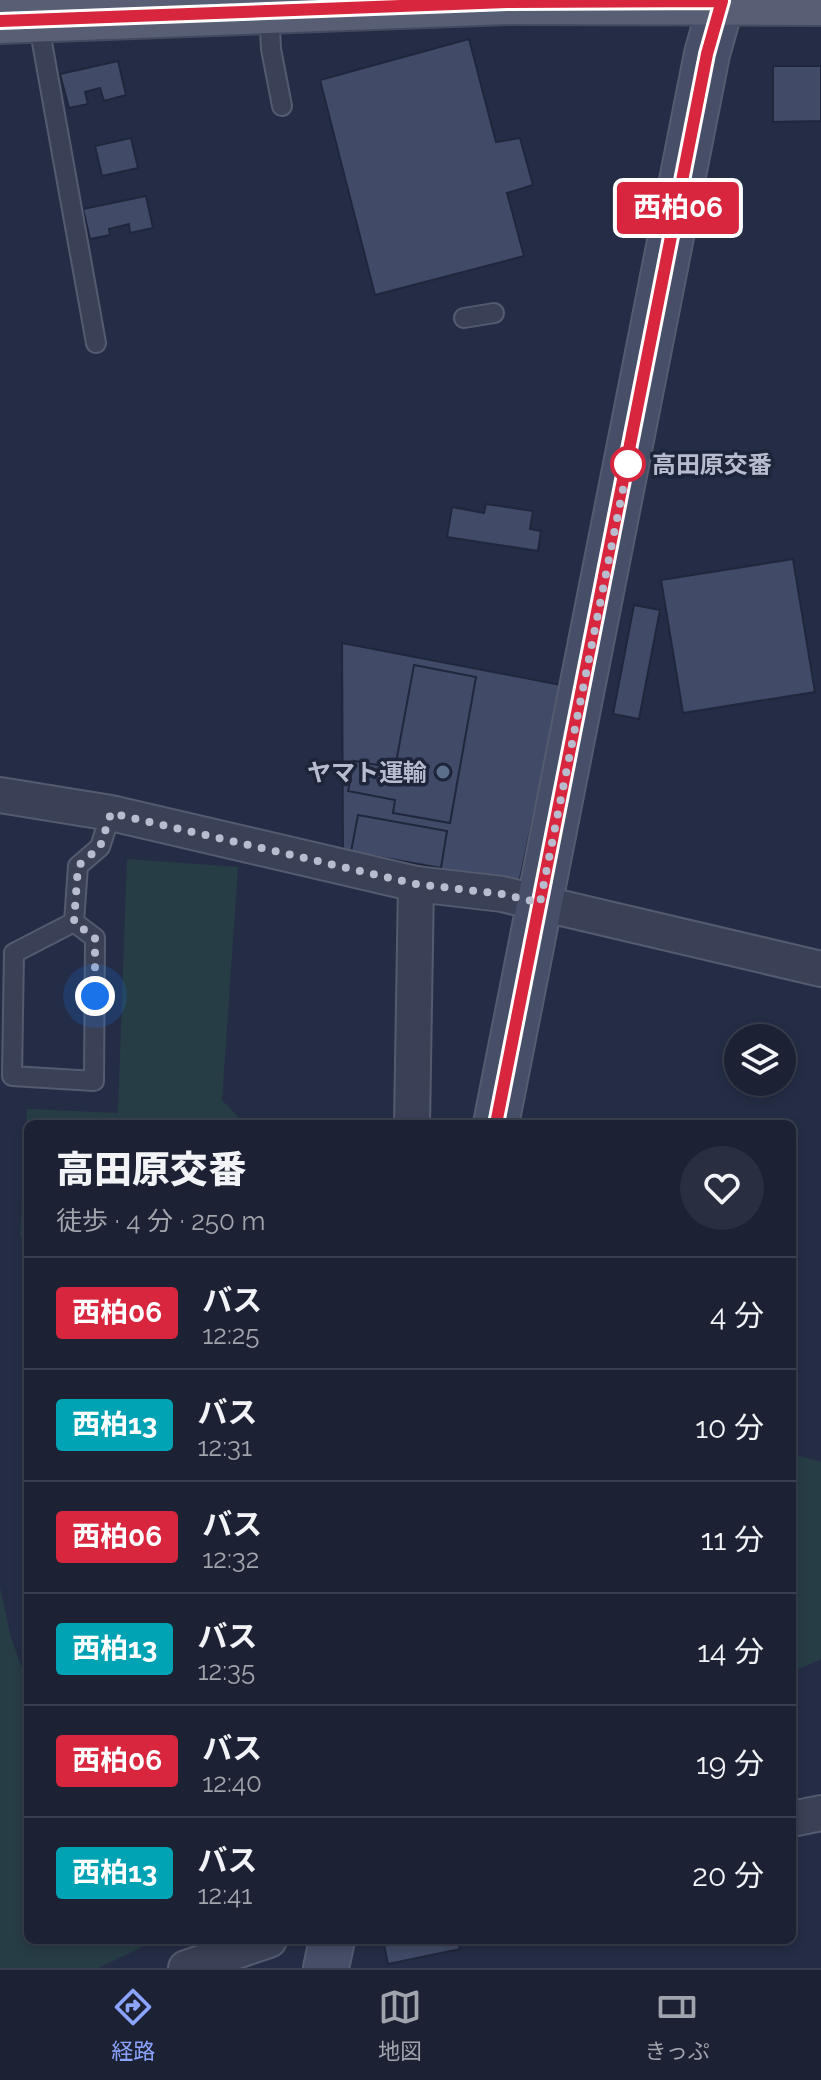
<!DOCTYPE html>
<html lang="ja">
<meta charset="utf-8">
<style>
:root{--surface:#1c2234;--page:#292f40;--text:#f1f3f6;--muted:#a0a4ac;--line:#3a3f4f;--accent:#8ba4ff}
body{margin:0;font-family:Raleway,"Noto Sans JP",sans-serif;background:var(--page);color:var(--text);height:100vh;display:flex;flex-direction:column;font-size:30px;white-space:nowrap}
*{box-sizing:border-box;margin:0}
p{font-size:26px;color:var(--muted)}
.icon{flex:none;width:44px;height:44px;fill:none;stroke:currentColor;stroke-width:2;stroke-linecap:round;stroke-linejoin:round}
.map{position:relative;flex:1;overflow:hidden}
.panel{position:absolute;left:24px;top:1120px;width:772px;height:824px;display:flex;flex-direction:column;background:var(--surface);border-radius:12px;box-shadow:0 4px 12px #0003,0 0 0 2px var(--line)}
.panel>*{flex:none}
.badge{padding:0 16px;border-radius:6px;font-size:28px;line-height:52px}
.fabs{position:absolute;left:724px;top:1024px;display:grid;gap:16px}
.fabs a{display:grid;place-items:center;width:72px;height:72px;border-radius:50%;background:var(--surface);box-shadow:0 4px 12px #0003,0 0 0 2px var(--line);font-size:40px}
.you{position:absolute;width:40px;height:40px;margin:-20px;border:6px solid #fff;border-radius:50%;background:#1a73e8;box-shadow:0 0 0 12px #1a73e833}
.map>.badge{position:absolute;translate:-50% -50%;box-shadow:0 0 0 4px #fff}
.round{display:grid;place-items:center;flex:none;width:84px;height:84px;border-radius:42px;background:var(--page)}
.summary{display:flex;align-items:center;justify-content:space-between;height:136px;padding:0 32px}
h1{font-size:38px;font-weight:800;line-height:60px}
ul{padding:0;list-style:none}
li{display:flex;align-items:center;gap:24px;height:112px;padding:0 32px;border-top:2px solid var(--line)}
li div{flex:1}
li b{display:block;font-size:30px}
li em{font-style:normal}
li .badge{min-width:88px;font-weight:700;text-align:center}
.tab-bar{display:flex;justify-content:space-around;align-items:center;height:112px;border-top:2px solid var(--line);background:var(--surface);font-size:22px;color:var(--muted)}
.tab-bar a{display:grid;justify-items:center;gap:4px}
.tab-bar .current{color:var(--accent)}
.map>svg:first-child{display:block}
.green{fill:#273d46}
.building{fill:#414a66;stroke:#20273c;stroke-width:2}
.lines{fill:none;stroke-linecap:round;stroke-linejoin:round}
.service-casing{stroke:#555b6f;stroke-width:22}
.minor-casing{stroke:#555b6f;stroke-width:38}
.secondary-casing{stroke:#555b6f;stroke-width:48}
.primary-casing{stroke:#43495e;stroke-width:48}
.service{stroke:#3a4055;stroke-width:18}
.minor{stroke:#3a4055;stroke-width:34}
.secondary{stroke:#474e68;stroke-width:44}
.primary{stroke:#585f75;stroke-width:44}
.line-casing{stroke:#fff;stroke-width:18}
.line{stroke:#d7263d;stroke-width:12}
.walk{stroke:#b7bcce;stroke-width:8;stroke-dasharray:0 14.4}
.stop-dot{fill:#fff;stroke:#d7263d;stroke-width:4}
.service-dot{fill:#5c6f8a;stroke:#1e253a;stroke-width:3}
.labels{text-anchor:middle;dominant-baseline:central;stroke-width:7;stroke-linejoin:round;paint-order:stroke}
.stop-label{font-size:24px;font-weight:bold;fill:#b7bcce;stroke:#1e253a;text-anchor:start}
.poi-label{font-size:24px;font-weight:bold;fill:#b7bcce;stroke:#1e253a;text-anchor:end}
</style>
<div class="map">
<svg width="821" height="1968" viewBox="0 0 821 1968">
<rect width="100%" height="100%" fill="#252d46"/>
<!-- green -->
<g class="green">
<path d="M 127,859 L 238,867 L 222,1100 L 245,1124 L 28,1124 L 28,1235 L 20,1237 L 27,1109 L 118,1113 Z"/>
<path d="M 792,1454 L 821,1462 L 821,1659 L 792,1672 Z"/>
<path d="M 0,1588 L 11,1638 L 28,1685 L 28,1940 L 157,1940 L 98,1968 L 0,1968 Z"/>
</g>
<!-- building -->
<g class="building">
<path d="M 469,39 L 496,142 L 520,138 L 533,185 L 507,193 L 524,256 L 375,295 L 320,80 Z"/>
<path d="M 118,61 L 126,95 L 104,101 L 100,88 L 85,92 L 88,104 L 69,108 L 60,74 Z"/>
<path d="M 773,66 L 821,66 L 821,121 L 773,122 Z"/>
<path d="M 131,138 L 138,168 L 102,176 L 95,146 Z"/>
<path d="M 146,196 L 153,228 L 130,233 L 129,224 L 109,229 L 110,235 L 90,239 L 83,209 Z"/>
<path d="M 486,504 L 533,511 L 530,529 L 541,531 L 538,551 L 447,537 L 452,507 L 484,513 Z"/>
<path d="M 793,559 L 815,692 L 683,713 L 661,580 Z"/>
<path d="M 634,605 L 660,610 L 639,719 L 613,714 Z"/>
<path d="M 342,643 L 561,685 L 520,879 L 505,887 L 343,859 Z"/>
<path d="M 414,665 L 476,677 L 450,823 L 393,813 L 395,800 L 348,791 L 354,761 L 395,768 Z"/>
<path d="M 358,815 L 447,831 L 441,868 L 351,852 Z"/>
<path d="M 383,1940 L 458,1940 L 460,1949 L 388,1964 Z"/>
</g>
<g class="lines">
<!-- service casing -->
<g class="service-casing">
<g id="service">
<path d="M 269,9 L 271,49 L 282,106"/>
<path d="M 38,20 L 96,343"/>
<path d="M 464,318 L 494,313"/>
<path d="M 74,922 L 14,953 L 12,1076 L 94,1081 L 95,938 L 74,922 L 78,866 L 100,847 L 111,813"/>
</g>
</g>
<!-- minor casing -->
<g class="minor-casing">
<g id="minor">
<path d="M 0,795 L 111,813 L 416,884 L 502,894 L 821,969"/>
<path d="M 412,1124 L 416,884"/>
<path d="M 792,1819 L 821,1813"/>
<path d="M 186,1968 L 269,1940"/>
</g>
</g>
<!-- secondary casing -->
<g class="secondary-casing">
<g id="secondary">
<path d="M 496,1124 L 707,54 L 722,1"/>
<path d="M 326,1968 L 332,1940"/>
</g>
</g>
<!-- primary casing -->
<g class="primary-casing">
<path id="primary" d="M 0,21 L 507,2 L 821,3"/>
</g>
<!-- service -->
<use href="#service" class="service"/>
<!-- minor -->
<use href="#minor" class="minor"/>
<!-- secondary -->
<use href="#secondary" class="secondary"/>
<!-- primary -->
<use href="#primary" class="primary"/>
</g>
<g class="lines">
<!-- line casing -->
<g class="line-casing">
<path id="line" d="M 0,21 L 507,2 L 722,1 L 707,54 L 496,1124"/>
</g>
<!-- line -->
<use href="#line" class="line"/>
<!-- walk -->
<path class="walk" d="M 95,996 L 95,938 L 74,922 L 78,866 L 100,847 L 111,813 L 416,884 L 502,894 L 540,903 L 628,464"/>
</g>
<!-- markers -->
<circle class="stop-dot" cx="628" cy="464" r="16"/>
<circle class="service-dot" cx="443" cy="772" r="8"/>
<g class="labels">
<!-- stop labels -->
<g class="stop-label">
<text x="652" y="464">高田原交番</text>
</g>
<!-- poi labels -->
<g class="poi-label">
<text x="427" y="772">ヤマト運輸</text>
</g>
</g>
</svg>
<div class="fabs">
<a><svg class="icon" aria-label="layers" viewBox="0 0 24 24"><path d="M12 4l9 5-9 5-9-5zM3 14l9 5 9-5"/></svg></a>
</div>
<div class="you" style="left:95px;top:996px"></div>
<b class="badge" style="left:678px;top:208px;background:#d7263d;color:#fff">西柏06</b>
<section class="panel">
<div class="summary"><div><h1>高田原交番</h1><p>徒歩 · 4 分 · 250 m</p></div><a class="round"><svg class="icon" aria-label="heart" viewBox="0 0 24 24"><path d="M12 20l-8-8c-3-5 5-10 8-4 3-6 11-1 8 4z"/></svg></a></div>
<ul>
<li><span class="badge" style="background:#d7263d;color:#fff">西柏06</span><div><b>バス</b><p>12:25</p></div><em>4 分</em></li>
<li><span class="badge" style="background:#00a3b4;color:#fff">西柏13</span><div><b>バス</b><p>12:31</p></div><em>10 分</em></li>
<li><span class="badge" style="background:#d7263d;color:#fff">西柏06</span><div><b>バス</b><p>12:32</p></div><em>11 分</em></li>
<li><span class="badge" style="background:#00a3b4;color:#fff">西柏13</span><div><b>バス</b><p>12:35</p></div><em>14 分</em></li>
<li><span class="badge" style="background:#d7263d;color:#fff">西柏06</span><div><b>バス</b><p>12:40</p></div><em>19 分</em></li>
<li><span class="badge" style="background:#00a3b4;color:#fff">西柏13</span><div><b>バス</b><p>12:41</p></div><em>20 分</em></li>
</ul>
</section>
</div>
<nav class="tab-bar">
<a class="current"><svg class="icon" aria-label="directions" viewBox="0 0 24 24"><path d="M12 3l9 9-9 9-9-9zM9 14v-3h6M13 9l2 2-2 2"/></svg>経路</a>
<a><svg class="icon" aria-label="map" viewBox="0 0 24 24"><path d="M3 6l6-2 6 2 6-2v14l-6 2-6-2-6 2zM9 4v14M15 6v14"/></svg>地図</a>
<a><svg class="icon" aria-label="tickets" viewBox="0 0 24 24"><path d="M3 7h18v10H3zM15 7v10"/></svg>きっぷ</a>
</nav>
